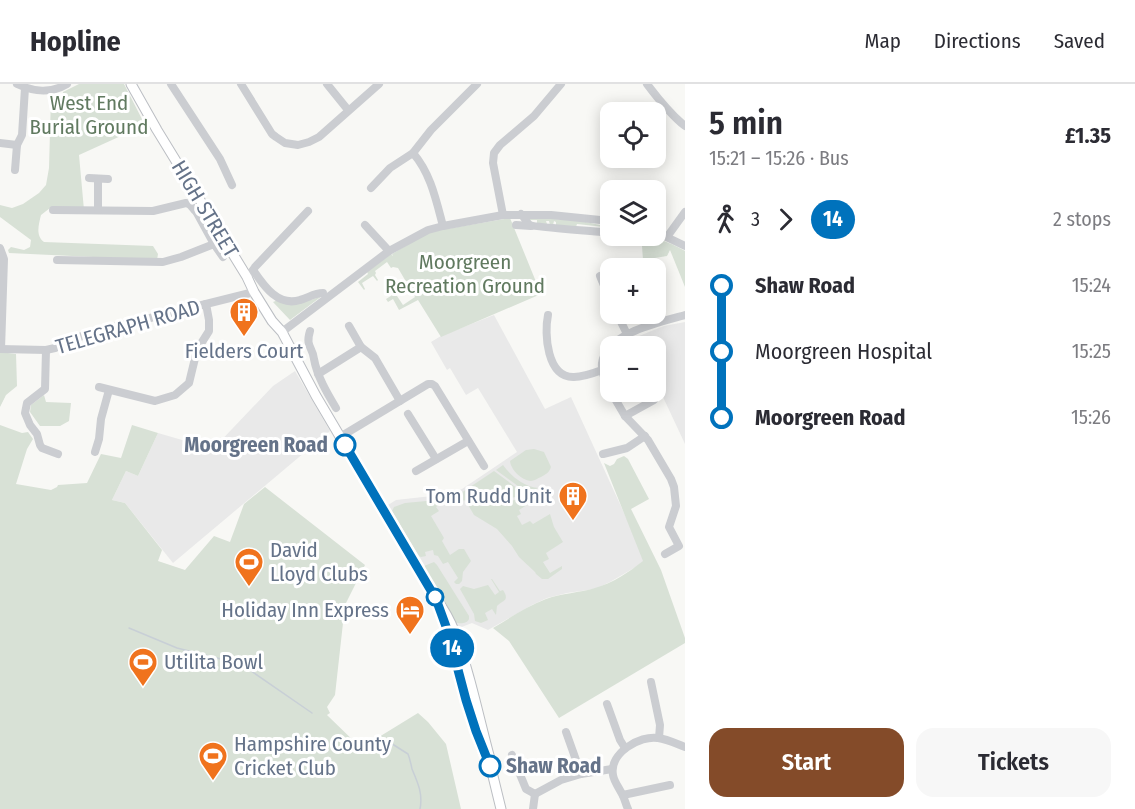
<!DOCTYPE html>
<meta charset="utf-8">
<style>
:root{--surface:#fff;--page:#f7f7f7;--text:#2b2b33;--muted:#7c7c81;--line:#e1e1e2;--accent:#844b29}
body{margin:0;font-family:"Fira Sans Condensed",sans-serif;background:var(--page);color:var(--text);height:100vh;display:flex;flex-direction:column;font-size:22px;white-space:nowrap}
*{box-sizing:border-box;margin:0}
p{font-size:20px;color:var(--muted)}
.icon{flex:none;width:33px;height:33px;fill:none;stroke:currentColor;stroke-width:2;stroke-linecap:round;stroke-linejoin:round}
.map{position:relative;flex:1;overflow:hidden}
.side{display:flex;flex-direction:column;background:var(--surface);width:450px}
.side>*{flex:none}
.badge{padding:0 12px;border-radius:20px;font-size:21px;line-height:39px}
.buttons{position:absolute;left:600px;top:18px;display:grid;gap:12px}
.buttons a{display:grid;place-items:center;width:66px;height:66px;border-radius:12px;background:var(--surface);box-shadow:0 3px 15px #0003;font-size:30px}
.map>.badge{position:absolute;translate:-50% -50%;box-shadow:0 0 0 3px #fff}
.legs{display:flex;align-items:center;gap:9px;height:66px;padding:0 24px;font-size:20px}
.legs p{margin-inline-start:auto}
.head{display:flex;align-items:center;justify-content:space-between;height:102px;padding:0 24px}
h1{font-size:33px;font-weight:600;line-height:45px}
.cta{display:flex;gap:12px;margin-top:auto;padding:12px 24px}
.cta a{flex:1;height:69px;border-radius:18px;background:var(--accent);color:#fff;font-size:24px;font-weight:600;line-height:69px;text-align:center}
.cta a+a{background:var(--page);color:var(--text)}
ul{padding:0 24px;list-style:none}
li{display:flex;align-items:center;gap:21px;height:66px;font-size:22px}
li i{display:grid;place-items:center;width:9px;height:100%;margin:0 8px;background:currentColor}
li i::after{content:'';width:15px;height:15px;margin:-8px;border:4px solid;border-radius:50%;background:var(--surface)}
li p{margin-inline-start:auto}
li:first-child i{background:linear-gradient(#0000 50%,currentColor 0)}
li:last-child i{background:linear-gradient(currentColor 50%,#0000 0)}
header{display:flex;align-items:center;gap:36px;box-sizing:border-box;height:84px;padding:0 30px;background:var(--surface);border-bottom:2px solid var(--line)}
header strong{font-size:28px}
nav{display:flex;gap:33px;margin-inline-start:auto;font-size:21px}
main{display:flex;flex:1;min-height:0}
.map>svg:first-child{display:block}
.built{fill:#e9e9e9}
.green{fill:#d8e1d6}
.lines{fill:none;stroke-linecap:round;stroke-linejoin:round}
.stream{stroke:#c8cfd6;stroke-width:1.5}
.major-casing{stroke:#bbbec3;stroke-width:11}
.minor{stroke:#cbcdd1;stroke-width:8}
.major{stroke:#fff;stroke-width:9}
.line-1-casing{stroke:#fff;stroke-width:14}
.line-1{stroke:#0072bc;stroke-width:9}
.stop-1-dot{fill:#fff;stroke:#0072bc;stroke-width:3}
.labels{text-anchor:middle;dominant-baseline:central;stroke-width:6;stroke-linejoin:round;paint-order:stroke}
.park-label{font-size:21px;fill:#617a60;stroke:#fff}
.street-label{font-size:21px;fill:#657389;stroke:#fff}
.poi-label{font-size:21px;fill:#657389;stroke:#fff;text-anchor:start}
.stop-label{font-size:21px;font-weight:bold;fill:#657389;stroke:#fff;text-anchor:end}
</style>
<header>
<strong>Hopline</strong>
<nav><a>Map</a><a>Directions</a><a>Saved</a></nav>
</header>
<main>
<div class="map">
<svg width="685" height="725" viewBox="0 0 685 725">
<rect width="100%" height="100%" fill="#f8f8f5"/>
<!-- built -->
<g class="built">
<path d="M 494,231 L 545,325 L 571,313 L 646,477 L 610,498 L 595,505 L 567,509 L 547,514 L 532,521 L 488,546 L 472,539 L 459,544 L 425,482 L 388,421 L 396,416 L 450,410 L 462,405 L 517,368 L 478,304 L 466,311 L 450,284 L 447,286 L 431,258 L 441,252 Z"/>
<path d="M 685,238 L 685,360 L 656,298 L 656,262 L 638,262 L 634,254 L 664,242 Z"/>
<path d="M 295,287 L 330,347 L 173,479 L 125,419 L 112,416 L 126,387 L 138,392 L 158,349 L 213,365 L 273,302 Z"/>
</g>
<!-- green -->
<g class="green">
<path d="M 79,0 L 124,0 L 145,41 L 79,71 L 84,126 L 53,126 L 50,124 L 41,131 C 39,140 35,151 44,158 L 153,162 L 158,170 L 157,176 L 9,169 L 8,166 L 11,163 L 24,166 L 30,163 L 31,156 L 0,133 L 0,121 L 12,124 L 23,120 L 39,109 L 46,101 L 49,84 L 51,12 L 53,16 L 57,17 L 62,14 L 63,8 Z"/>
<path d="M 528,133 L 581,137 L 605,142 L 604,143 L 577,140 L 576,143 L 556,141 L 556,138 L 554,137 L 553,141 L 550,141 L 549,137 L 546,137 L 547,140 L 537,141 L 537,136 L 528,136 Z"/>
<path d="M 510,134 L 541,210 L 441,253 L 418,216 L 399,226 L 393,215 L 388,218 L 386,215 L 394,210 L 390,204 L 391,203 L 403,221 L 415,213 L 398,184 L 393,183 L 391,184 L 387,178 L 375,187 L 376,189 L 375,191 L 378,196 L 377,197 L 373,192 L 362,199 L 365,205 L 364,206 L 358,198 L 368,190 L 367,188 L 391,170 L 393,172 L 392,170 L 429,148 Z"/>
<path d="M 629,152 C 652,151 666,156 685,167 L 685,203 L 670,166 L 667,172 L 643,176 L 642,162 L 628,159 Z"/>
<path d="M 322,212 L 290,236 L 273,218 L 278,216 L 309,214 L 311,216 Z"/>
<path d="M 0,268 L 16,270 L 17,302 L 6,311 L 0,323 Z"/>
<path d="M 44,311 L 46,318 L 71,319 L 69,337 L 60,342 L 40,342 L 30,328 L 31,321 Z"/>
<path d="M 0,341 L 22,349 L 28,348 L 33,355 L 27,365 L 16,400 L 51,406 L 57,403 L 58,401 L 87,399 L 101,370 L 121,374 L 132,341 L 158,349 L 138,392 L 126,387 L 112,416 L 125,419 L 162,466 L 158,477 L 185,486 L 214,452 L 230,458 L 244,420 L 265,403 L 365,481 L 345,521 L 335,611 L 327,623 L 330,629 L 327,631 L 361,664 L 418,629 L 428,638 L 446,660 L 461,725 L 0,725 Z"/>
<path d="M 534,365 L 544,368 L 551,383 C 549,389 546,390 541,393 C 538,394 534,397 531,397 C 521,396 511,386 510,377 L 526,366 Z"/>
<path d="M 624,372 L 628,375 L 649,415 L 631,425 L 661,486 L 685,554 L 685,559 L 559,634 L 509,557 L 493,544 C 510,534 527,522 546,515 C 562,509 579,509 595,504 C 613,499 629,488 643,477 L 604,379 L 610,382 L 614,380 L 617,375 Z"/>
<path d="M 503,381 C 511,392 523,402 538,404 L 529,409 L 522,405 L 496,386 Z"/>
<path d="M 494,387 L 525,410 C 503,418 483,418 460,416 L 458,415 L 461,409 Z"/>
<path d="M 526,413 L 530,419 L 519,426 L 521,430 L 517,432 L 522,441 L 530,437 L 533,440 L 550,430 L 554,443 L 563,458 L 546,469 L 549,475 L 543,478 L 550,489 L 562,482 L 562,485 L 548,495 L 542,495 L 536,490 L 535,488 L 519,473 L 512,462 L 497,445 L 474,431 L 467,419 C 488,421 506,419 526,413 Z"/>
<path d="M 448,415 L 436,423 L 439,427 L 431,432 L 444,454 L 442,457 L 450,471 L 459,465 L 464,465 L 471,477 L 463,488 L 462,497 L 459,500 L 456,500 L 454,498 L 458,494 L 448,478 L 443,480 L 438,472 L 434,471 L 433,466 L 425,468 L 426,472 L 421,473 L 419,472 L 392,427 L 394,423 L 405,419 Z"/>
<path d="M 434,478 L 437,481 L 469,532 L 469,535 C 467,540 459,540 455,538 L 424,482 Z"/>
<path d="M 491,495 L 492,495 L 500,507 L 503,506 C 510,517 503,516 497,522 L 496,531 L 492,525 L 485,529 L 488,536 L 481,539 L 475,537 L 474,530 L 460,505 L 463,502 L 474,505 L 488,501 L 495,511 L 499,508 Z"/>
</g>
<g class="lines">
<!-- stream -->
<g class="stream">
<path d="M 129,544 L 177,564 L 241,580 L 312,629"/>
<path d="M 386,656 L 408,670 C 410,675 411,680 412,685 C 418,699 423,710 420,725"/>
</g>
<!-- major casing -->
<g class="major-casing">
<g id="major">
<path d="M 131,0 L 157,46 L 247,193 L 254,208 L 272,237 L 282,248 L 316,312 L 436,515 C 455,539 462,569 470,597 C 477,623 483,649 490,675 L 491,684 L 501,725"/>
<path d="M 445,540 L 466,616 L 482,665"/>
</g>
</g>
<!-- minor -->
<g class="minor">
<path d="M 17,0 C 34,8 50,10 67,0"/>
<path d="M 171,0 L 220,75 L 232,101"/>
<path d="M 241,0 L 272,50 L 276,53 L 285,59 L 298,61 L 309,58 L 319,53 L 379,0"/>
<path d="M 327,0 L 348,26"/>
<path d="M 647,0 C 659,16 670,30 685,42"/>
<path d="M 654,28 L 661,20"/>
<path d="M 0,59 L 17,61"/>
<path d="M 413,69 C 431,90 436,116 443,142"/>
<path d="M 15,86 L 17,61 L 22,51 L 25,4"/>
<path d="M 89,94 L 108,95"/>
<path d="M 371,104 L 390,84 L 413,69 L 431,46 L 477,0"/>
<path d="M 53,126 L 153,127 L 186,119 C 193,120 193,128 199,129"/>
<path d="M 98,126 L 98,95"/>
<path d="M 521,130 C 524,133 527,139 530,141 C 533,143 592,147 601,148 L 606,146 L 608,137"/>
<path d="M 503,131 L 493,79 L 494,69 L 500,61 L 534,32 L 561,0"/>
<path d="M 365,141 L 389,167"/>
<path d="M 516,141 L 531,142"/>
<path d="M 656,148 L 685,162"/>
<path d="M 667,153 L 685,128"/>
<path d="M 214,160 L 223,173"/>
<path d="M 0,164 L 4,175 L 1,265"/>
<path d="M 57,176 L 163,178 L 181,173 L 214,160 L 197,129"/>
<path d="M 253,186 C 264,202 278,223 300,216 C 308,214 314,209 323,209"/>
<path d="M 600,192 L 610,216"/>
<path d="M 247,193 L 252,188 L 255,183 L 308,127"/>
<path d="M 617,230 L 627,250"/>
<path d="M 548,231 C 544,250 547,294 574,293 C 583,293 594,289 602,286"/>
<path d="M 349,242 L 361,263 L 375,274 L 400,317"/>
<path d="M 310,247 C 305,263 313,263 314,275 C 317,292 327,309 336,324"/>
<path d="M 282,248 L 389,167 L 428,146 L 443,142 L 503,131 L 551,131 L 610,137"/>
<path d="M 0,265 L 46,266 L 55,264 L 82,252 L 106,245 L 254,208"/>
<path d="M 46,266 L 45,305 L 27,319 L 25,329 L 30,341 L 37,350 L 40,361 L 42,364 L 58,370"/>
<path d="M 318,290 L 361,263"/>
<path d="M 99,303 L 155,317 L 175,311 L 189,299 L 197,266 L 209,247 L 209,236 L 206,220"/>
<path d="M 610,306 C 606,297 601,289 602,279 C 606,249 660,238 685,231"/>
<path d="M 611,308 L 625,332 L 648,356 L 671,395 L 674,403 L 676,422 L 669,443 L 679,462 L 665,470"/>
<path d="M 408,330 L 436,375"/>
<path d="M 625,332 L 654,316"/>
<path d="M 340,353 L 428,300 L 432,300 L 435,302 L 484,382"/>
<path d="M 95,368 L 99,355 L 101,335 L 109,306"/>
<path d="M 603,370 L 627,364 L 645,352"/>
<path d="M 416,387 L 468,357"/>
<path d="M 651,598 L 660,641 L 659,654"/>
<path d="M 607,620 L 620,656 L 625,664"/>
<path d="M 566,648 L 581,690"/>
<path d="M 512,671 L 526,705 L 535,710"/>
<path d="M 535,710 L 561,696 L 581,690 L 612,685"/>
<path d="M 623,711 L 670,701"/>
<path d="M 533,725 L 535,710"/>
<path d="M 628,725 C 626,721 625,716 623,712 C 620,705 614,698 613,691 C 609,669 640,651 658,654 C 667,655 677,660 685,663"/>
</g>
<!-- major -->
<use href="#major" class="major"/>
</g>
<g class="lines">
<!-- line-1 casing -->
<g class="line-1-casing">
<path id="line-1" d="M 345,361 L 436,515 L 448,548 L 466,616 L 476,647 L 490,682"/>
</g>
<!-- line-1 -->
<use href="#line-1" class="line-1"/>
</g>
<!-- icons -->
<defs>
<g id="building-pin" transform="scale(1.5)"><path d="M0 17L-7.5 6A9.5 9.5 0 1 1 7.5 6Z" fill="#f0731d" stroke="#fff"/><path d="M-4-6H4V6H1V3H-1V6H-4ZM-2.5-4.3h1.7v1.8h-1.7ZM.8-4.3h1.7v1.8H.8ZM-2.5-1h1.7V.8h-1.7ZM.8-1h1.7V.8H.8Z" fill="#fff"/></g>
<g id="stadium-pin" transform="scale(1.5)"><path d="M0 17L-7.5 6A9.5 9.5 0 1 1 7.5 6Z" fill="#f0731d" stroke="#fff"/><path d="M0-5a6.5 5 0 1 0 0 10a6.5 5 0 1 0 0-10ZM-3.5-1.8h7v3.6h-7Z" fill="#fff"/></g>
<g id="hotel-pin" transform="scale(1.5)"><path d="M0 17L-7.5 6A9.5 9.5 0 1 1 7.5 6Z" fill="#f0731d" stroke="#fff"/><path d="M-6-4.5h1.5V1H6V5H4.5V3h-9V5H-6ZM-4 0a1.8 1.8 0 1 1 3.6 0ZM.5 0V-2.5h3Q6-2.5 6 0Z" fill="#fff"/></g>
</defs>
<g fill-rule="evenodd">
<use href="#building-pin" x="244" y="228"/>
<use href="#building-pin" x="573" y="412"/>
<use href="#stadium-pin" x="249" y="478"/>
<use href="#hotel-pin" x="410" y="526"/>
<use href="#stadium-pin" x="143" y="578"/>
<use href="#stadium-pin" x="213" y="672"/>
</g>
<!-- markers -->
<g class="stop-1-dot">
<circle cx="345" cy="361" r="10"/>
<circle cx="435" cy="513" r="8"/>
<circle cx="490" cy="682" r="10"/>
</g>
<g class="labels">
<!-- park labels -->
<g class="park-label">
<text x="89" y="19">West End<tspan x="89" dy="24">Burial Ground</tspan></text>
<text x="465" y="178">Moorgreen<tspan x="465" dy="24">Recreation Ground</tspan></text>
</g>
<!-- street labels -->
<g class="street-label">
<text transform="translate(205 125) rotate(59)">HIGH STREET</text>
<text transform="translate(128 243) rotate(-16)">TELEGRAPH ROAD</text>
</g>
<!-- poi labels -->
<g class="poi-label">
<text x="244" y="267" text-anchor="middle">Fielders Court</text>
<text x="552" y="412" text-anchor="end">Tom Rudd Unit</text>
<text x="270" y="466">David<tspan x="270" dy="24">Lloyd Clubs</tspan></text>
<text x="389" y="526" text-anchor="end">Holiday Inn Express</text>
<text x="164" y="578">Utilita Bowl</text>
<text x="234" y="660">Hampshire County<tspan x="234" dy="24">Cricket Club</tspan></text>
</g>
<!-- stop labels -->
<g class="stop-label">
<text x="328" y="361">Moorgreen Road</text>
<text x="506" y="682" text-anchor="start">Shaw Road</text>
</g>
</g>
</svg>
<div class="buttons">
<a><svg class="icon" aria-label="locate" viewBox="0 0 24 24"><circle cx="12" cy="12" r="6"/><path d="M12 2v4M12 18v4M2 12h4M18 12h4"/></svg></a>
<a><svg class="icon" aria-label="layers" viewBox="0 0 24 24"><path d="M12 4l9 5-9 5-9-5zM3 14l9 5 9-5"/></svg></a>
<a>+</a>
<a>−</a>
</div>
<b class="badge" style="left:452px;top:564px;background:#0072bc;color:#fff">14</b>
</div>
<section class="side">
<div class="head"><div><h1>5 min</h1><p>15:21 – 15:26 · Bus</p></div><b>£1.35</b></div>
<div class="legs"><svg class="icon" aria-label="walk" viewBox="0 0 24 24"><circle cx="13" cy="4" r="2"/><path d="M13 8l-2 6 4 7M11 14l-3 7M7 12l3-4h3l4 4"/></svg>3<svg class="icon" aria-label="forward" viewBox="0 0 24 24"><path d="M9 5l7 7-7 7"/></svg><b class="badge" style="background:#0072bc;color:#fff">14</b><p>2 stops</p></div>
<ul>
<li><i style="color:#0072bc"></i><b>Shaw Road</b><p>15:24</p></li>
<li><i style="color:#0072bc"></i><span>Moorgreen Hospital</span><p>15:25</p></li>
<li><i style="color:#0072bc"></i><b>Moorgreen Road</b><p>15:26</p></li>
</ul>
<div class="cta"><a>Start</a><a>Tickets</a></div>
</section>
</main>
